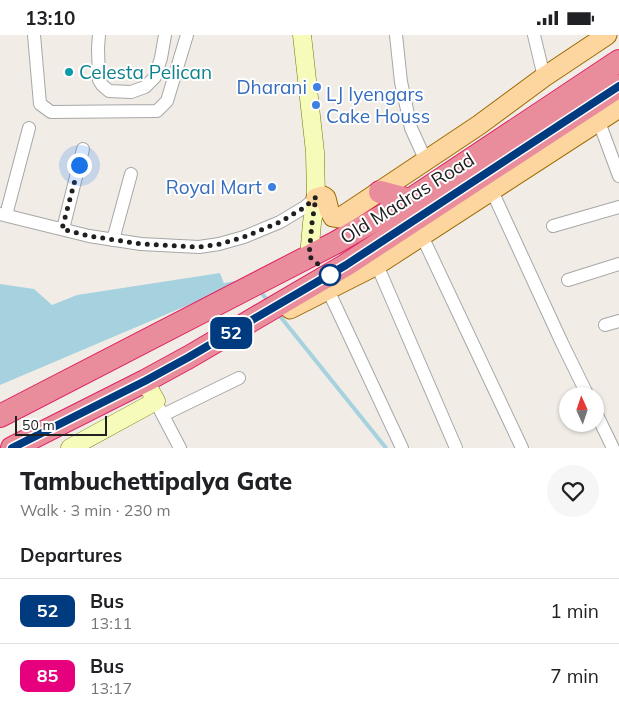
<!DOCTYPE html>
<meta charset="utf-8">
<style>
:root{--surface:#fff;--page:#f6f6f6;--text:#202124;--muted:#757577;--line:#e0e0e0}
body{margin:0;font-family:Mulish,sans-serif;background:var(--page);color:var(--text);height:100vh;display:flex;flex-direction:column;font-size:19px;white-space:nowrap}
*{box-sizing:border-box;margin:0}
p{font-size:16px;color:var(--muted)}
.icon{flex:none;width:28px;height:28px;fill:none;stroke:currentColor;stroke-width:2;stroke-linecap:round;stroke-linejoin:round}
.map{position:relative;height:413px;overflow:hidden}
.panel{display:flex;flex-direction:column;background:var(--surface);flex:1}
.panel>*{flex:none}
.badge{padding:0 10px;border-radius:8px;font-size:18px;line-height:32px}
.needle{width:32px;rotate:357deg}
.tools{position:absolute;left:559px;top:352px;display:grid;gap:10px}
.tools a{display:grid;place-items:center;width:45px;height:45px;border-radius:50%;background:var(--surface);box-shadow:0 1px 4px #0004;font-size:25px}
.scale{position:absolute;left:15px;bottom:12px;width:92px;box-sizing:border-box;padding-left:5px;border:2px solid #202020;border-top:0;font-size:14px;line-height:18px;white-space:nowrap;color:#202020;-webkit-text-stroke:4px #fff;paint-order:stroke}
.you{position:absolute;width:25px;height:25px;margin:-12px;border:4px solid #fff;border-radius:50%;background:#1a73e8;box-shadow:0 0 0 8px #1a73e833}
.map>.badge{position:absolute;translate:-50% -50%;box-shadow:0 0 0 2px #fff}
h2{padding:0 20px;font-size:19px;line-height:45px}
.round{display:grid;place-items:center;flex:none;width:52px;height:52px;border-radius:26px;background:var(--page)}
.head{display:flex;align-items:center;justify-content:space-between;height:85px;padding:0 20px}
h1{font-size:24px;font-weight:800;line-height:38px}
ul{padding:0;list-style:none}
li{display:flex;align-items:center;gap:15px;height:65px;padding:0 20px;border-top:1px solid var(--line)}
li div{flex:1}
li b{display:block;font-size:19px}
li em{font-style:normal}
li .badge{min-width:55px;font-weight:700;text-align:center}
.status{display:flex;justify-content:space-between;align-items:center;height:35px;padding:0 25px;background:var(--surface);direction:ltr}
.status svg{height:14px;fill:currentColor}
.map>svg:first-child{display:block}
.water{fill:#a6d1df}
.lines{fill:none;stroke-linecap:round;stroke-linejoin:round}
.stream{stroke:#a6d1df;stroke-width:4}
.street-casing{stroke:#a7a7a7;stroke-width:14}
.secondary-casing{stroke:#6d7b03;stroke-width:19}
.primary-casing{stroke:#9c6a00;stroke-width:21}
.highway-casing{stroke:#de2461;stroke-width:24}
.street{stroke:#fff;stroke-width:12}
.secondary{stroke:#f7fbba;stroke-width:18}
.primary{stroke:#fdd69f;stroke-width:19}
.highway{stroke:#e98d9d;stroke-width:22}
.line-casing{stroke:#fff;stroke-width:11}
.line{stroke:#003b80;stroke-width:8}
.walk{stroke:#202020;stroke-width:5;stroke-dasharray:0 9}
.culture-dot{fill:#0f9aa8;stroke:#fff;stroke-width:2}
.shop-dot{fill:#3f7fe0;stroke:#fff;stroke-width:2}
.stop-dot{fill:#fff;stroke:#003b80;stroke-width:2.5}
.labels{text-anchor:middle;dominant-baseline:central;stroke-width:4;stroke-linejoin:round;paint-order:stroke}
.culture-label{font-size:19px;fill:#0d838f;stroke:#fff;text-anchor:start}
.shop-label{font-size:19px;fill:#366cbe;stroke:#fff;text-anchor:end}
.street-label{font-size:19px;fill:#202020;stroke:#fff}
</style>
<div class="status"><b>13:10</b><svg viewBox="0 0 49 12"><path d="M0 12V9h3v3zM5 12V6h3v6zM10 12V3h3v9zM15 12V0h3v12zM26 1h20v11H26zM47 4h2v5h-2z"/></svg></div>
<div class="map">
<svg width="619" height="413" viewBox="0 0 619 413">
<rect width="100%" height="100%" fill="#f1ede6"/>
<!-- water -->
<path class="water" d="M 220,238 L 226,254 L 0,350 L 0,249 L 34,254 L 52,270 L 77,260 Z"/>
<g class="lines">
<!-- stream -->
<g class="stream">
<path d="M 220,251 L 235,248"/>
<path d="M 259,255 L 269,267"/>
<path d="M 279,280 L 386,413"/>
</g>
<!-- street casing -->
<g class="street-casing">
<g id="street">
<path d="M 34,0 L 40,69 L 51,77 L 157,76 L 167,66 L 187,0"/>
<path d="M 99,0 L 98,13 L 99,45 L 102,50 L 109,56 L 131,57 L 145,52 L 155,42 L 161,23 L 165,0"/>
<path d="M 396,0 L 401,47 L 411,93 L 426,126"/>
<path d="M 534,0 L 544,42"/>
<path d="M 599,87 L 619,141"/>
<path d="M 492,156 L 562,308 L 588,361"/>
<path d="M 0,179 L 89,201 L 141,209 L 199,212 L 219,209 L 244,202 L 280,187 L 305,172 L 316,163"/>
<path d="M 6,180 L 29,93"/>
<path d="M 553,191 L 619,172"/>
<path d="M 63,194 L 83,114"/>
<path d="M 422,201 L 522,413"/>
<path d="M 113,205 L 131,139"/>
<path d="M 377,230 L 456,413"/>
<path d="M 568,245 L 619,229"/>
<path d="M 328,255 L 402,413"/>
<path d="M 605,290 L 619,286"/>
<path d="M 159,373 L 180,413"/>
<path d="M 595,376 L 613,413"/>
<path d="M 163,380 L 239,343"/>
</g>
</g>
<!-- secondary casing -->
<g class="secondary-casing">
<g id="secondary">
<path d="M 302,0 L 315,117 L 316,163 L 312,188 L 309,221"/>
<path d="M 70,413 L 156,366 L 145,346"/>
</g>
</g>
<!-- primary casing -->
<g class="primary-casing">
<g id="primary">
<path d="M 316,163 L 323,161 L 326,163 L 329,175 L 333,182 L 339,183 L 344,180 L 479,90 L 544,42 L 607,0"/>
<path d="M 290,274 L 377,230 L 619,73"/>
</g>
</g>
<!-- highway casing -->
<g class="highway-casing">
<g id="highway">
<path d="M 380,157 L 410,165"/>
<path d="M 0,381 L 335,208 L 410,165 L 619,26"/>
<path d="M 12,413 L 145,346 L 189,322 L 346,230 L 619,51"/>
</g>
</g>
<!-- street -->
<use href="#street" class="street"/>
<!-- secondary -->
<use href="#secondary" class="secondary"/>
<!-- primary -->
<use href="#primary" class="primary"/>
<!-- highway -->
<use href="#highway" class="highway"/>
</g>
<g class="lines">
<!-- line casing -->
<g class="line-casing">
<path id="line" d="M 12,413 L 145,346 L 189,322 L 346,230 L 619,51"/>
</g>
<!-- line -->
<use href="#line" class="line"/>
<!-- walk -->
<path class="walk" d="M 79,130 L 62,194 L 89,201 L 141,209 L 199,212 L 220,209 L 244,202 L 280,187 L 305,172 L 316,162 L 312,188 L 309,221 L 330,240"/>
</g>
<!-- markers -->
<circle class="culture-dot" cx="69" cy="37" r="5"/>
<g class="shop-dot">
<circle cx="317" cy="52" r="5"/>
<circle cx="316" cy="70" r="5"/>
<circle cx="272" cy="152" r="5"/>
</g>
<circle class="stop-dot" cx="330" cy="240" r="10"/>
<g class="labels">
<!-- culture labels -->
<g class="culture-label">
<text x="79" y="37">Celesta Pelican</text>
</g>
<!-- shop labels -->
<g class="shop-label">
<text x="307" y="52">Dharani</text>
<text x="326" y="59" text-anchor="start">LJ Iyengars<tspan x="326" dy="22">Cake Houss</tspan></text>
<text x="262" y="152">Royal Mart</text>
</g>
<!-- street labels -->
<g class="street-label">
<text transform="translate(407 163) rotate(-32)">Old Madras Road</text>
</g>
</g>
</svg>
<div class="tools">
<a><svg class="needle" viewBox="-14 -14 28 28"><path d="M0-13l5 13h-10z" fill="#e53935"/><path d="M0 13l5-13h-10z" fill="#757577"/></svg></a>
</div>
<div class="scale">50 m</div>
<div class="you" style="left:79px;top:130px"></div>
<b class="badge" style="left:231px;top:298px;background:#003b80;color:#fff">52</b>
</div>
<section class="panel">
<div class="head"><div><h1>Tambuchettipalya Gate</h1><p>Walk · 3 min · 230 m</p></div><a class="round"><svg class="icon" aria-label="heart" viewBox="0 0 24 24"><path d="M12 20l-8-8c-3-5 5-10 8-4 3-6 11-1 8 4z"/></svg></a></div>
<h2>Departures</h2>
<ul>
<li><span class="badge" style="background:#003b80;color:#fff">52</span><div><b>Bus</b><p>13:11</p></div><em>1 min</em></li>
<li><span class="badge" style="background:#e6007e;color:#fff">85</span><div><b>Bus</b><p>13:17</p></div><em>7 min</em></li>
</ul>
</section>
